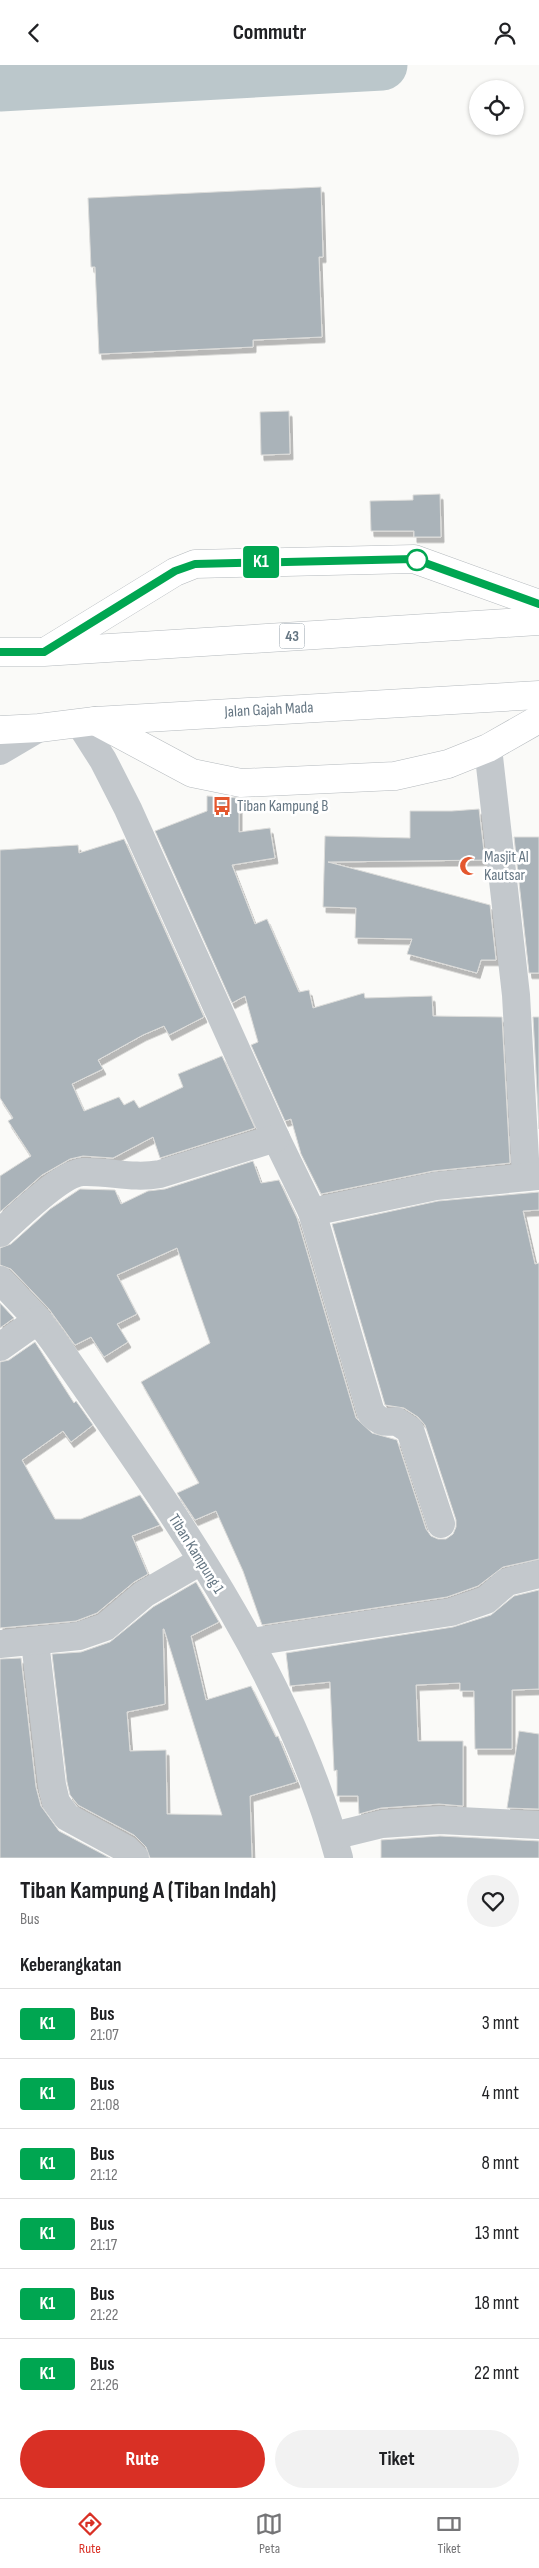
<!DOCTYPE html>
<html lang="id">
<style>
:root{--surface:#fff;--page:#f2f2f2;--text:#202124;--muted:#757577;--line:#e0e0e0;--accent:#d93025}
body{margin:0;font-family:"Sofia Sans Condensed",sans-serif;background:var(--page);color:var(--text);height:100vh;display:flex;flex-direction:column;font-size:19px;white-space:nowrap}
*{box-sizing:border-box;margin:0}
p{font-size:16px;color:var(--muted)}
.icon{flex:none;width:28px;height:28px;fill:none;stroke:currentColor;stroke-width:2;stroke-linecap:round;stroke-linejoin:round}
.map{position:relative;height:1793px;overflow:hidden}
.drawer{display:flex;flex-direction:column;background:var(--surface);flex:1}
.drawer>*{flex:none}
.badge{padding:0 10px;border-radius:4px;font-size:18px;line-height:32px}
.fabs{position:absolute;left:469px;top:15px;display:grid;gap:10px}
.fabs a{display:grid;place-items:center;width:55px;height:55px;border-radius:50%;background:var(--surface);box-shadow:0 1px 4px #0004;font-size:25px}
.map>.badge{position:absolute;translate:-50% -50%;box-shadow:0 0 0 2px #fff}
h2{padding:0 20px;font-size:19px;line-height:45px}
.round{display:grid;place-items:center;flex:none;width:52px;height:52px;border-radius:26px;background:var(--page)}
.summary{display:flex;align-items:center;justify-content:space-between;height:85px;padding:0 20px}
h1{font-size:24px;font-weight:700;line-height:38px}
.primary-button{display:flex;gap:10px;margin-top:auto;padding:10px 20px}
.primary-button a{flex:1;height:58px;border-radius:30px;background:var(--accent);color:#fff;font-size:20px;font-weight:700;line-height:58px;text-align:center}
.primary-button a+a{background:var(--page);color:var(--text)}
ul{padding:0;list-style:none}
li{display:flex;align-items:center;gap:15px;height:70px;padding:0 20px;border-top:1px solid var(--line)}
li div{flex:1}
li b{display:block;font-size:19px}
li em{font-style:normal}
li .badge{min-width:55px;font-weight:700;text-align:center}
header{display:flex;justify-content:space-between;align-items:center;height:65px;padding:0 20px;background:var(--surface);font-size:22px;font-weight:700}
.tabs{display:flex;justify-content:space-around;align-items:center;height:70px;border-top:1px solid var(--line);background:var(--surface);font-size:14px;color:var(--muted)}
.tabs a{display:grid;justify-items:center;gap:2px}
.tabs .on{color:var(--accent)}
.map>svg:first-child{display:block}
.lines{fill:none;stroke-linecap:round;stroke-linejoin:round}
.river{stroke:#bbc7cb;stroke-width:51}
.building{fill:#aab3b9;stroke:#dcdcda;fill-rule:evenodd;filter:url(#shadow)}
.trunk-casing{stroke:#b4b9bd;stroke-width:29}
.minor{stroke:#c3c8cc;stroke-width:28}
.trunk{stroke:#fff;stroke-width:28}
.line-casing{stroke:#fff;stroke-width:11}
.line{stroke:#00a651;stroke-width:8}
.stop-dot{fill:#fff;stroke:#00a651;stroke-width:2.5}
.labels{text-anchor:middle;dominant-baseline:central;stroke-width:5;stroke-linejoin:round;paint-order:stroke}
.shield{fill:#fff;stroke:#939fa8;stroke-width:1}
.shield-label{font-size:15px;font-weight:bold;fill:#657683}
.street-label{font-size:16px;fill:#657683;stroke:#fff}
.poi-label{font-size:16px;fill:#657683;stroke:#fff;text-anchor:start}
</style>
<header><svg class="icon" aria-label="back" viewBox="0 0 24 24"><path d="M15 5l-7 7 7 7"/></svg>Commutr<svg class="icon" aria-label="person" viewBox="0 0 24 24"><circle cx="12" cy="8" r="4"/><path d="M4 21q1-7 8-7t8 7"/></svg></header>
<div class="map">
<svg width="539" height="1793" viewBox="0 0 539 1793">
<defs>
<filter id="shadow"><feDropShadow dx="3" dy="5.5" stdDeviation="0" flood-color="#0004"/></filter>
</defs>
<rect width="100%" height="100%" fill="#fafaf8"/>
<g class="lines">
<!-- river -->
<path class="river" d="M 0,21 L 382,0"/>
</g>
<!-- building -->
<g class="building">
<path d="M 321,122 L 323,192 L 319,192 L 322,272 L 253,275 L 253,282 L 99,289 L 95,202 L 91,202 L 88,133 Z"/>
<path d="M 289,346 L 290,389 L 261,390 L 260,347 Z"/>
<path d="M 440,429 L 441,472 L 414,472 L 414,466 L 371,466 L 370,436 L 413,435 L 413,430 Z"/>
<path d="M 207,731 L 239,733 L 239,767 L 270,763 L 275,793 L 232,800 L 255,859 L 267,854 L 299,927 L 309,925 L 313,943 L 364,928 L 365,933 L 432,931 L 433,951 L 502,952 L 510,1098 L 433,1106 L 321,1129 L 301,1089 L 291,1054 L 285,1056 L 251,980 L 258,977 L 245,931 L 232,938 L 155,766 L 207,746 Z"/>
<path d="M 479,744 L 485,795 L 328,797 L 490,840 L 496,895 L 481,895 L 477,908 L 407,889 L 412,874 L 355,873 L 356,843 L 323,842 L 325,771 L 410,773 L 410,746 L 452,746 Z"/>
<path d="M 514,772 L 539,772 L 539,908 L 529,908 Z"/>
<path d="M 124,774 L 204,952 L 169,970 L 164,961 L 143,970 L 98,995 L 103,1004 L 72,1019 L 84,1046 L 119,1032 L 124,1040 L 134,1035 L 139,1043 L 183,1022 L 178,1009 L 222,991 L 255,1063 L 160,1093 L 153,1072 L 113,1093 L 83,1091 L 70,1094 L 42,1110 L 0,1147 L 0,1111 L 31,1091 L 8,1056 L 13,1053 L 0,1033 L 0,785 L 78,780 L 79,788 Z"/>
<path d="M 533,952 L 539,952 L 539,1064 Z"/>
<path d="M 253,1096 L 261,1118 L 279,1115 L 297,1153 L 356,1353 L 372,1368 L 397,1375 L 426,1464 L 431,1471 L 438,1474 L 446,1474 L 453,1469 L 456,1462 L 456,1455 L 425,1360 L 418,1352 L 404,1343 L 385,1340 L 332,1159 L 438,1136 L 539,1127 L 539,1145 L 523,1146 L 535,1199 L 539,1198 L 539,1494 L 503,1502 L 478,1521 L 447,1532 L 262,1560 L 243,1506 L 216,1446 L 195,1455 L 177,1428 L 199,1418 L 141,1317 L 210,1278 L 177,1183 L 117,1210 L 137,1249 L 117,1259 L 128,1277 L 104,1292 L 91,1272 L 75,1280 L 49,1244 L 11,1204 L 0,1200 L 0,1183 L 11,1179 L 50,1144 L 80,1124 L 115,1125 L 121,1139 L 148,1126 L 165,1124 Z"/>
<path d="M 0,1238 L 14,1253 L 0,1263 Z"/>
<path d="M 35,1277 L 74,1338 L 76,1336 L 93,1360 L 71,1377 L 63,1366 L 22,1395 L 55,1454 L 81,1454 L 140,1430 L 160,1460 L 132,1471 L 148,1509 L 134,1517 L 97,1548 L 76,1556 L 0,1563 L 0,1297 L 9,1295 Z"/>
<path d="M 196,1517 L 219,1557 L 191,1571 L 206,1635 L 251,1621 L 276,1672 L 278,1671 L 297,1717 L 250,1731 L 252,1793 L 150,1793 L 146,1782 L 134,1770 L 78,1740 L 70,1730 L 67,1717 L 52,1589 L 81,1587 L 110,1577 L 153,1542 ZM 163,1564 L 164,1564 L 222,1750 L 167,1749 L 166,1685 L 130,1686 L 127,1647 L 165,1639 Z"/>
<path d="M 539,1525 L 539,1624 L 512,1625 L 512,1684 L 475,1684 L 474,1626 L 460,1626 L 460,1618 L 416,1620 L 418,1676 L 463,1676 L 463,1741 L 439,1739 L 381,1743 L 359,1749 L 358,1731 L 337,1731 L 337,1705 L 334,1706 L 330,1617 L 290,1621 L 286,1588 L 453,1562 L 491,1550 L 514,1531 Z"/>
<path d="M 21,1593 L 36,1722 L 41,1741 L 59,1766 L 110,1793 L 0,1793 L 0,1594 Z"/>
<path d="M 519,1666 L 539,1669 L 539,1744 L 507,1743 Z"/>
<path d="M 440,1771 L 539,1776 L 539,1793 L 381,1793 L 381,1775 Z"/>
</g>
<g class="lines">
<!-- trunk casing -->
<g class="trunk-casing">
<g id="trunk">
<path d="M 48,585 L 175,507 L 195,499 L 414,494 L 539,539"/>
<path d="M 0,587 L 44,587 L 539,556"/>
<path d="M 95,656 L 192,708 L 241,718 L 395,711 L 448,699 L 488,683 L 539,654"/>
<path d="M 0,665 L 39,663 L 95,656 L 539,630"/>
</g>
</g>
<!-- minor -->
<g class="minor">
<path d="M 80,659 L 103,695 L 128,744 L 276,1073 L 312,1147 L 371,1348 C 380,1357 384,1358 396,1356 L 410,1365 L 441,1459"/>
<path d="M 488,683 L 516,930 L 526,1112"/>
<path d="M 0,686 L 39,663"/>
<path d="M 312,1147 L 436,1121 L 539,1111"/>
<path d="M 0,1168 C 16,1153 62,1108 83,1107 C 110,1106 132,1114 160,1109 L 276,1073"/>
<path d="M 0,1215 L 38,1255 L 53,1275 C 165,1437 287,1600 339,1793"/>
<path d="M 0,1282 L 38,1255"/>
<path d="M 35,1577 L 52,1720 L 56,1737 L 67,1752 L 126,1784 L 135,1793"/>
<path d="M 251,1577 L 451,1547 L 486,1535 L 507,1517 L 539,1509"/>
<path d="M 0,1579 L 79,1571 L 105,1562 L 144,1529 L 201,1496"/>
<path d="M 333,1771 L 382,1759 L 440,1755 L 539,1760"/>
</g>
<!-- trunk -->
<use href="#trunk" class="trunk"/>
</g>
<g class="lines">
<!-- line casing -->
<g class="line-casing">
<path id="line" d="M 0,587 L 44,587 L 175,506 L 195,499 L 414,494 L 539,539"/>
</g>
<!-- line -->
<use href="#line" class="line"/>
</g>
<!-- icons -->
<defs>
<g id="bus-bare" transform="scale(1.5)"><path d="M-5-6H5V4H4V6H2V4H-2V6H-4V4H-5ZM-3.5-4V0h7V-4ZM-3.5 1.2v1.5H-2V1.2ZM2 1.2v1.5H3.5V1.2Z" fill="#e4572e" stroke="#fff" stroke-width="2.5" paint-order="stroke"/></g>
<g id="mosque-bare" transform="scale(1.5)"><path d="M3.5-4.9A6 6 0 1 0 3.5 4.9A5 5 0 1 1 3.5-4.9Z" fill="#e4572e" stroke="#fff" stroke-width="2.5" paint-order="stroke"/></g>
</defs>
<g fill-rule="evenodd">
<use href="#bus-bare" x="222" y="741"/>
<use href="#mosque-bare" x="469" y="801"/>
</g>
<!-- markers -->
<circle class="stop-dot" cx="417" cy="495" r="10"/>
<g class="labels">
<!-- shield labels -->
<rect class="shield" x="279.5" y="558.5" width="25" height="25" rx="4"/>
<g class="shield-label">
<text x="292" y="571">43</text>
</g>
<!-- street labels -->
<g class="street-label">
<text transform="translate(269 645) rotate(-3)">Jalan Gajah Mada</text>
<text transform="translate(196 1489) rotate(58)">Tiban Kampung 1</text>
</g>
<!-- poi labels -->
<g class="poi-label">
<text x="237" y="741">Tiban Kampung B</text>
<text x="484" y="792">Masjit Al<tspan x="484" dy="18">Kautsar</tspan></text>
</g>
</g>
</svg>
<div class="fabs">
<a><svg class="icon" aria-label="locate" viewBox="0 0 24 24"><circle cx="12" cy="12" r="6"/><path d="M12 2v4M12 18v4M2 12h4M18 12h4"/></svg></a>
</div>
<b class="badge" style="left:261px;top:497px;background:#00a651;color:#fff">K1</b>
</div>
<section class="drawer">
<div class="summary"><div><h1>Tiban Kampung A (Tiban Indah)</h1><p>Bus</p></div><a class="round"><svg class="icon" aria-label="heart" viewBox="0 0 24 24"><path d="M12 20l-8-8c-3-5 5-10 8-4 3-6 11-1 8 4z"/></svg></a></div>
<h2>Keberangkatan</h2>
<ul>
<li><span class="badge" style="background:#00a651;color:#fff">K1</span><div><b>Bus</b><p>21:07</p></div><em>3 mnt</em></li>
<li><span class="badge" style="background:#00a651;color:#fff">K1</span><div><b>Bus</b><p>21:08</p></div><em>4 mnt</em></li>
<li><span class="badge" style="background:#00a651;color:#fff">K1</span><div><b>Bus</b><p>21:12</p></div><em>8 mnt</em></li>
<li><span class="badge" style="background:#00a651;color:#fff">K1</span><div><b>Bus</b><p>21:17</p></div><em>13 mnt</em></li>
<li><span class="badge" style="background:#00a651;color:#fff">K1</span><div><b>Bus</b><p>21:22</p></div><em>18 mnt</em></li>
<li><span class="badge" style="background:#00a651;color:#fff">K1</span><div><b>Bus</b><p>21:26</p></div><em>22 mnt</em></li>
</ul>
<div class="primary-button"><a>Rute</a><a>Tiket</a></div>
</section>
<nav class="tabs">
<a class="on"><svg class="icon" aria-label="directions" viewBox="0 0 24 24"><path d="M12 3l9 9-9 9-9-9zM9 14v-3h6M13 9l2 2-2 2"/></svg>Rute</a>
<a><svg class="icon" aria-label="map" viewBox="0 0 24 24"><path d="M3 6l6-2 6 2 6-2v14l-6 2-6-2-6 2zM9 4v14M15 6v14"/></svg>Peta</a>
<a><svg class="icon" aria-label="tickets" viewBox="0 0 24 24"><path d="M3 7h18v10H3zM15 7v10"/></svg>Tiket</a>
</nav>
